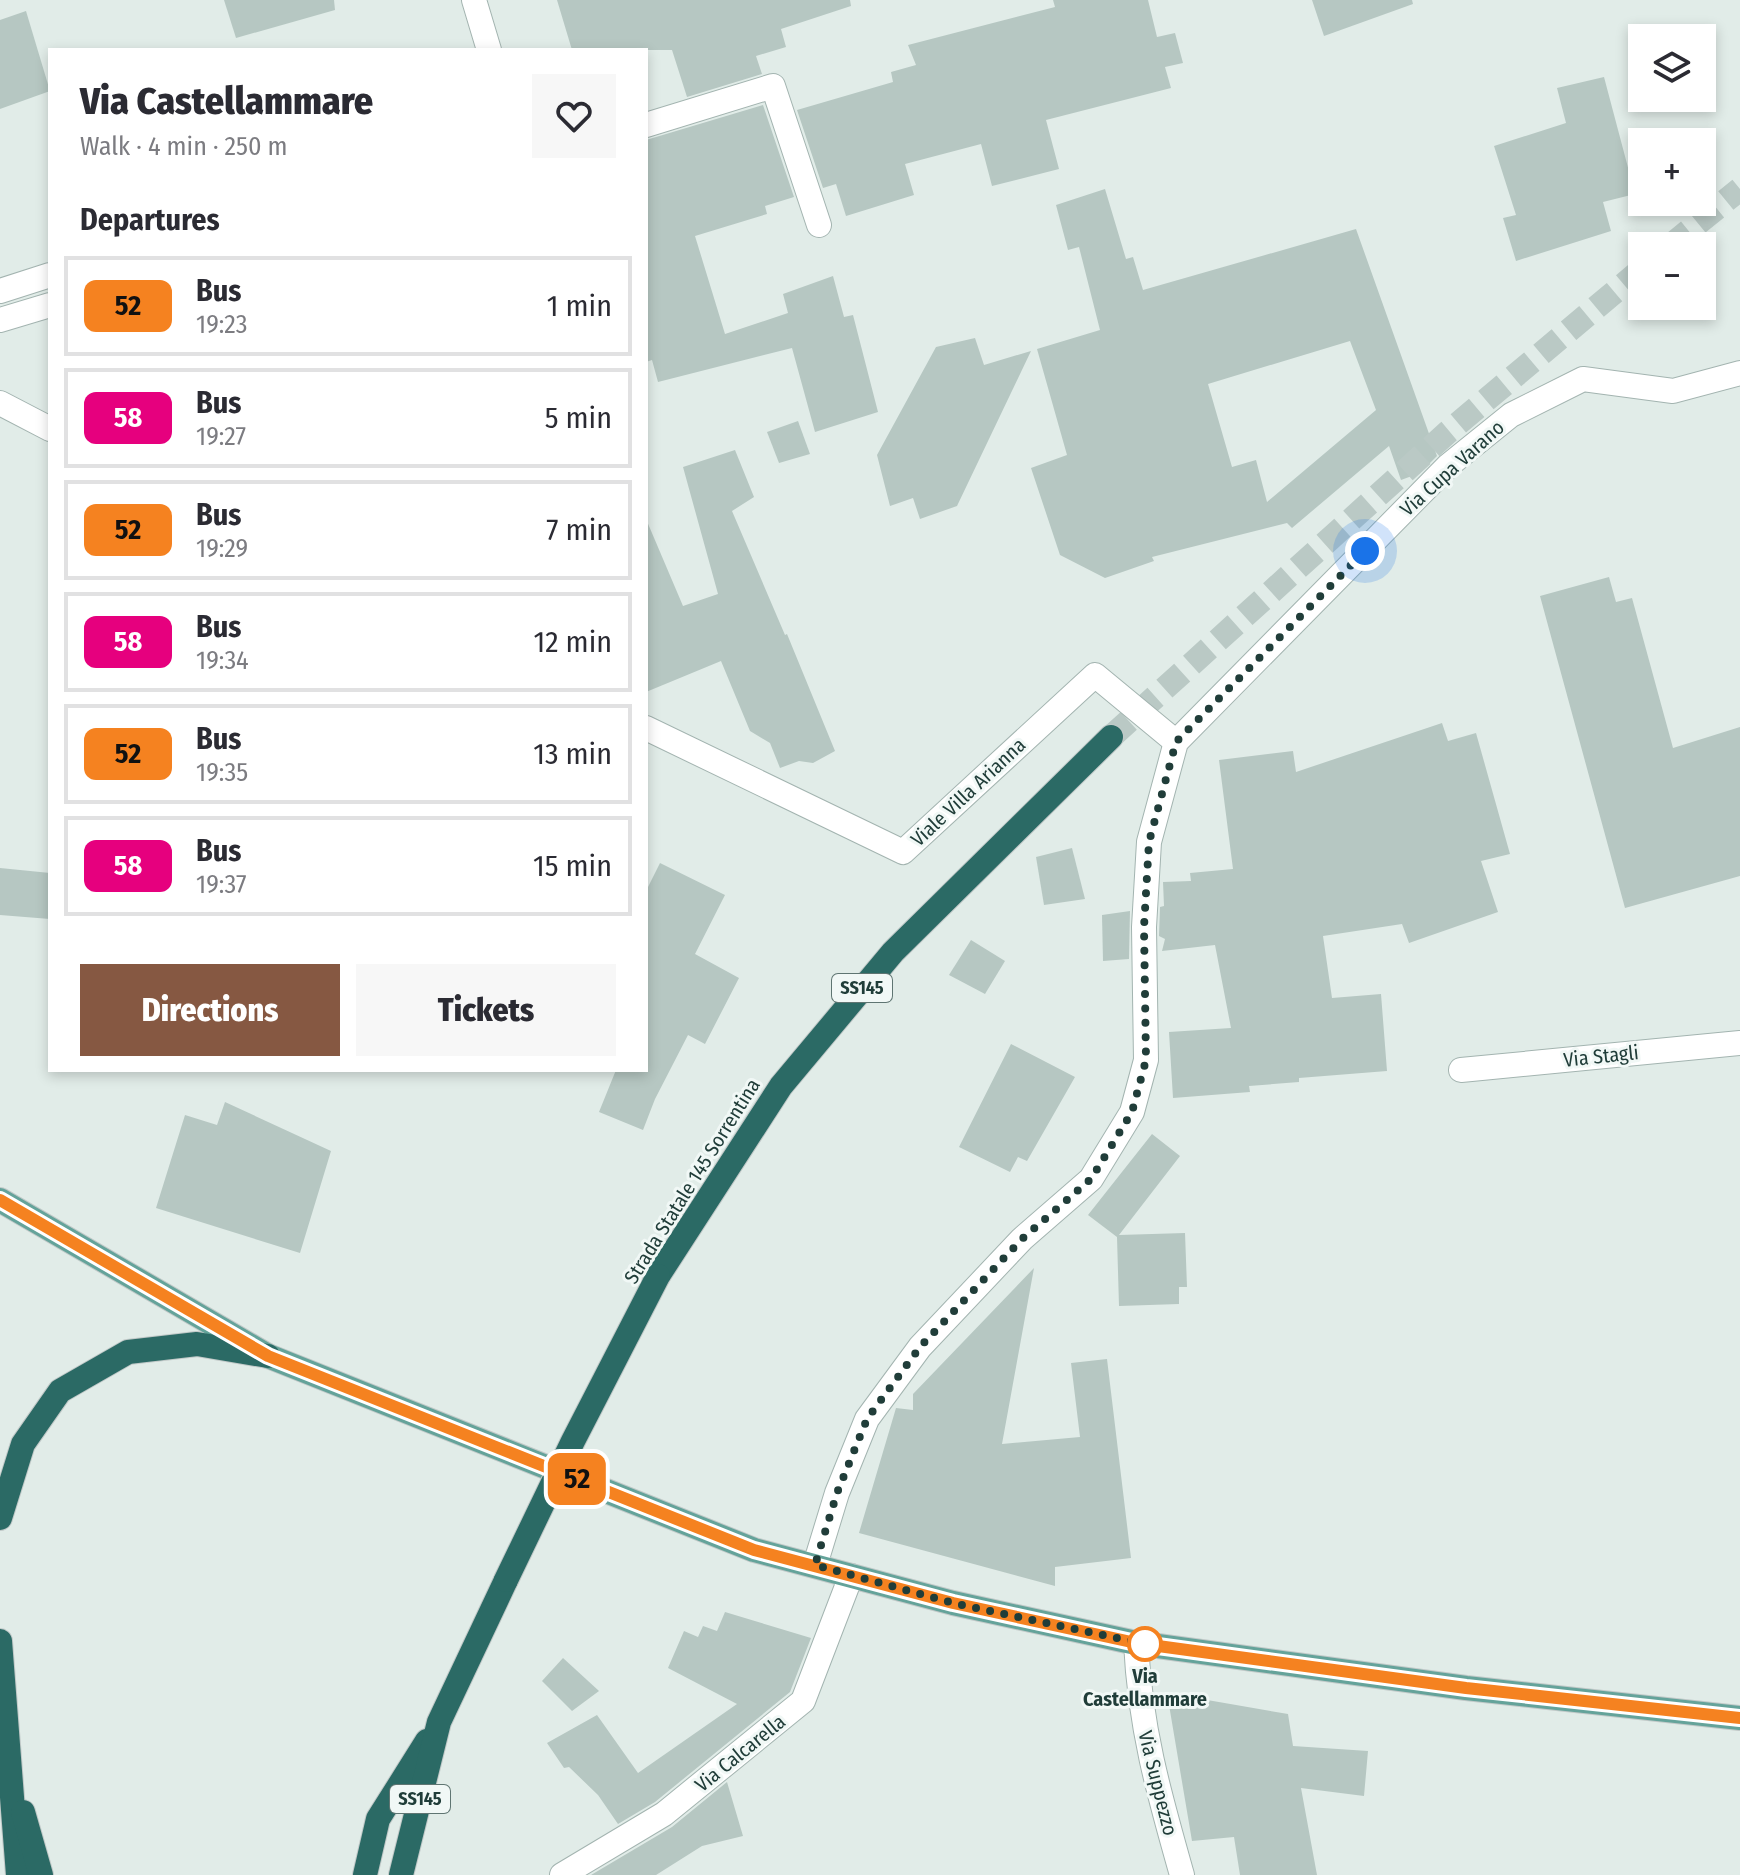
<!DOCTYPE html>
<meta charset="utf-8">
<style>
:root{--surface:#fff;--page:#f7f7f7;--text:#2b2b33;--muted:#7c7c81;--line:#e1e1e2;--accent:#865842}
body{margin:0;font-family:"Fira Sans Condensed",sans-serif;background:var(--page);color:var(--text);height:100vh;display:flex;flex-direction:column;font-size:30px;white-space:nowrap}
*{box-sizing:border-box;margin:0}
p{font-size:26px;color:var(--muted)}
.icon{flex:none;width:44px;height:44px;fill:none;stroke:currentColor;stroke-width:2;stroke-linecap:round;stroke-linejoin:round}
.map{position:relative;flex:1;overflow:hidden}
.side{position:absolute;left:48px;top:48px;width:600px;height:1024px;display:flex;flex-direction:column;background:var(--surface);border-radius:0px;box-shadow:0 4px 12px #0003}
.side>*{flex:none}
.badge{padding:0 16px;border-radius:12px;font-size:28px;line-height:52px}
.fabs{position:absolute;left:1628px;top:24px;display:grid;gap:16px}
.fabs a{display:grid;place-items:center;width:88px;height:88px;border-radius:0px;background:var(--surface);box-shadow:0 4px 12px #0003;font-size:40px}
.you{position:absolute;width:40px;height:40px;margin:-20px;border:6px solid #fff;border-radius:50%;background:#1a73e8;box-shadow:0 0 0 12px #1a73e833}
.map>.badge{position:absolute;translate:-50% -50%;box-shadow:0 0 0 4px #fff}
h2{padding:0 32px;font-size:30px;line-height:72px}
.round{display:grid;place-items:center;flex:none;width:84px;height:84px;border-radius:0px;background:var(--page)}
.summary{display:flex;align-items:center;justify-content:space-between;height:136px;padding:0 32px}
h1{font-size:38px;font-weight:800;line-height:60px}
.cta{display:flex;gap:16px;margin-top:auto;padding:16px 32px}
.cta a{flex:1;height:92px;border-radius:0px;background:var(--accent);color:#fff;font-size:32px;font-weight:800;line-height:92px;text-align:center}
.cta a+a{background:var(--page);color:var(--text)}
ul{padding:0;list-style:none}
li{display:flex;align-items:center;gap:24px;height:100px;margin:0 16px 12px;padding:0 16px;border:4px solid var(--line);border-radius:0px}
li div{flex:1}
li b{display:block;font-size:30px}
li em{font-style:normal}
li .badge{min-width:88px;font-weight:700;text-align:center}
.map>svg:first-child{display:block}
.building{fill:#b6c7c2;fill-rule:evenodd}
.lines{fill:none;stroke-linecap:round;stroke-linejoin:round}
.highway-tunnel{stroke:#bac9c5;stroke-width:24;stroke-dasharray:24 12;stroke-linecap:butt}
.minor-casing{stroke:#a3b4b0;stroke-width:26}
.major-casing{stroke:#c1c9c8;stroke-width:26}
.highway-casing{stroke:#c1c9c8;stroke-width:26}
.minor{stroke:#fff;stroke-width:24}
.major{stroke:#64a39a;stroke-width:24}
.highway{stroke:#2b6a65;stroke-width:24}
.highway-bridge-casing{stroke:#c1c9c8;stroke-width:26;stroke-linecap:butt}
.highway-bridge{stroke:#2b6a65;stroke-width:24}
.line-casing{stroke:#fff;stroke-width:18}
.line{stroke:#f58220;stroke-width:12}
.walk{stroke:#203d39;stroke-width:8;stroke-dasharray:0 14.4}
.stop-dot{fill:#fff;stroke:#f58220;stroke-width:4}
.labels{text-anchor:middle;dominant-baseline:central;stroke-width:6;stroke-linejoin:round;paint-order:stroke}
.shield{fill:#f1f8f6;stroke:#5f7572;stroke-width:2}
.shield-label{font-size:18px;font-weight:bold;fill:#203d39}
.street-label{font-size:20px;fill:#203d39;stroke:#f1f8f6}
.stop-label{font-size:20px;font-weight:bold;fill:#203d39;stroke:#f1f8f6}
</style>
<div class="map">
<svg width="1740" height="1875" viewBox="0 0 1740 1875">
<rect width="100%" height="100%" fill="#e1ece8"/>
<!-- building -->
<g class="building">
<path d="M 224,0 L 334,0 L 335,10 L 236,38 Z"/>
<path d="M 557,0 L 850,0 L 851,6 L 781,29 L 786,47 L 756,56 L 762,74 L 687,97 L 672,50 L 572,50 Z"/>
<path d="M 1053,0 L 1148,0 L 1157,37 L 1175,33 L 1183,63 L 1165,67 L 1171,88 L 1046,120 L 1059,169 L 992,186 L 981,144 L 905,164 L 914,195 L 846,216 L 836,184 L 823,188 L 797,110 L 893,82 L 891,72 L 916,65 L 908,45 L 1055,7 Z"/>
<path d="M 1312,0 L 1412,0 L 1413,4 L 1324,36 Z"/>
<path d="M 26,11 L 50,91 L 0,109 L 0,20 Z"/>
<path d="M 1604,77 L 1635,194 L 1603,202 L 1611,231 L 1516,261 L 1503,218 L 1516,215 L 1494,146 L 1566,123 L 1557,88 Z"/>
<path d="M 763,105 L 794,197 L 765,206 L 767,214 L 695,236 L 725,334 L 788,313 L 783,294 L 833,276 L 844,317 L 853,315 L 878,412 L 815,432 L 792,348 L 658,382 L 652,360 L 646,362 L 646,140 Z"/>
<path d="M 1105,189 L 1126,259 L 1133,257 L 1143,290 L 1356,229 L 1437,456 L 1420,473 L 1401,480 L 1389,446 L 1292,528 L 1287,523 L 1152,557 L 1154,561 L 1105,578 L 1060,555 L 1031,468 L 1067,455 L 1037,349 L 1100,330 L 1079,247 L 1068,250 L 1056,205 ZM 1350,341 L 1376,410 L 1267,502 L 1256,460 L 1232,467 L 1208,384 Z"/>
<path d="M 975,338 L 984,365 L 1031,351 L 957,506 L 920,519 L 913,498 L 890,506 L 877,455 L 936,347 Z"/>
<path d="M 798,421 L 810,454 L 779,463 L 767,432 Z"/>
<path d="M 735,450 L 754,497 L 732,511 L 785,635 L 787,634 L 835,751 L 813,763 L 799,761 L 780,768 L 770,743 L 750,731 L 721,661 L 646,692 L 646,519 L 683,606 L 718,594 L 683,467 Z"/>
<path d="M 1609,577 L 1616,602 L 1632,598 L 1673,748 L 1740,727 L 1740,876 L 1625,908 L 1540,596 Z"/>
<path d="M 1442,723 L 1448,741 L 1476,733 L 1510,854 L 1481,861 L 1498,912 L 1409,943 L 1402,924 L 1323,936 L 1332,998 L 1381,994 L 1387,1071 L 1299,1078 L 1299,1082 L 1249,1086 L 1250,1092 L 1173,1098 L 1169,1032 L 1231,1028 L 1215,945 L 1162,951 L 1165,939 L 1159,936 L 1160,907 L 1164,906 L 1163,882 L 1191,881 L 1190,873 L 1233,869 L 1219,760 L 1293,751 L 1296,772 Z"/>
<path d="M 1072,848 L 1085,899 L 1044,905 L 1036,857 Z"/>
<path d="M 660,863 L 725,895 L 695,954 L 739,978 L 705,1044 L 688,1035 L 655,1099 L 643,1130 L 599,1112 L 616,1070 L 646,1070 L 646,891 Z"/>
<path d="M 0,868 L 50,873 L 50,919 L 0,915 Z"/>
<path d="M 1130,911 L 1129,959 L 1103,961 L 1102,915 Z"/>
<path d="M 971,940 L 1005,961 L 985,994 L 949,975 Z"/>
<path d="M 1011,1044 L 1075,1077 L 1027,1161 L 1018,1157 L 1010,1172 L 959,1147 Z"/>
<path d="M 225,1102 L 331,1151 L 300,1253 L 156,1208 L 185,1115 L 217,1125 Z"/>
<path d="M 1152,1134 L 1180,1156 L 1119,1235 L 1185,1233 L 1187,1287 L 1179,1287 L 1179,1304 L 1119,1306 L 1117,1237 L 1088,1215 Z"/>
<path d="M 1034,1268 L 1002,1444 L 1080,1437 L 1071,1363 L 1107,1359 L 1131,1558 L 1055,1567 L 1055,1586 L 859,1533 L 896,1408 L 913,1410 L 913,1394 Z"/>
<path d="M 725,1612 L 811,1638 L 790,1692 L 655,1802 L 618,1824 L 598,1795 L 569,1767 L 564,1768 L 547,1743 L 597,1715 L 638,1773 L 737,1704 L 668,1668 L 684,1631 L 698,1637 L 703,1626 L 717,1631 Z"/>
<path d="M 563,1658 L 599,1691 L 572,1711 L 542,1681 Z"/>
<path d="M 1167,1693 L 1288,1714 L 1293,1746 L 1368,1751 L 1364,1796 L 1301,1788 L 1317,1875 L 1240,1875 L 1234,1837 L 1192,1841 Z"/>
<path d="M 727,1782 L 743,1836 L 702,1846 L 656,1875 L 591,1875 L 672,1827 Z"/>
</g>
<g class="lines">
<!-- highway-tunnel -->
<g class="highway-tunnel">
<path d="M 1670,246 L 1740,189"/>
<path d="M 1111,737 L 1448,432 L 1642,269"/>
</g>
<!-- minor casing -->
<g class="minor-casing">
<g id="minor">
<path d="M 474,0 L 489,50"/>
<path d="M 646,125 L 773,86 L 819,225"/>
<path d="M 0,291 L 50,275"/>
<path d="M 0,320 L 50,305"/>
<path d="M 0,403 L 50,429"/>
<path d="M 646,728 L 903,852 L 1095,675 L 1176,742"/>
<path d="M 1461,1070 L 1740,1043"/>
<path d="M 815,1565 L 837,1493 L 867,1419 L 920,1347 L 1022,1239 L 1091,1179 L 1132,1112 L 1146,1060 L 1144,927 L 1149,842 L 1176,742 L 1449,465 L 1511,415 L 1583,379 L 1673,391 L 1740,373"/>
<path d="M 1136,1643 C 1140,1728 1159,1794 1182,1875"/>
<path d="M 562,1875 L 664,1814 L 803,1701 L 851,1576"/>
</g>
</g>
<!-- major casing -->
<g class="major-casing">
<path id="major" d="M 0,1200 L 268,1356 L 754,1550 L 953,1603 L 1136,1643 L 1466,1688 L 1740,1718"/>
</g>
<!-- highway casing -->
<g class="highway-casing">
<g id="highway">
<path d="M 658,1276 L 781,1086 L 893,952 L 1111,737"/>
<path d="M 0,1518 L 23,1444 L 60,1391 L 128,1352 L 197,1344 L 268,1356"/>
<path d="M 0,1641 L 18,1875"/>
<path d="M 23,1812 L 41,1875"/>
<path d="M 365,1875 L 378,1819 L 427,1741"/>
<path d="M 401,1875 L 439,1722 L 506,1580"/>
</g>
</g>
<!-- minor -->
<use href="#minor" class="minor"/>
<!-- major -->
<use href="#major" class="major"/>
<!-- highway -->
<use href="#highway" class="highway"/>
<!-- highway-bridge casing -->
<g class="highway-bridge-casing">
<path id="highway-bridge" d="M 506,1580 L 573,1441 L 658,1276"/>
</g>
<!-- highway-bridge -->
<use href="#highway-bridge" class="highway-bridge"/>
</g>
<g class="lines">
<!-- line casing -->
<g class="line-casing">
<path id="line" d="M 0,1200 L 268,1356 L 754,1550 L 953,1603 L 1136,1643 L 1466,1688 L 1740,1718"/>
</g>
<!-- line -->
<use href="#line" class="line"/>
<!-- walk -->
<path class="walk" d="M 1145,1644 L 953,1603 L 815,1565 L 837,1493 L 867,1419 L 920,1347 L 1022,1239 L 1091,1179 L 1132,1112 L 1146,1060 L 1144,927 L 1149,842 L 1176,742 L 1365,551"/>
</g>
<!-- markers -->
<circle class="stop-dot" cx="1145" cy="1644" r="16"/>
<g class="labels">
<!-- shield labels -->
<g class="shield">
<rect x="832" y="974" width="60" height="28" rx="6"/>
<rect x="390" y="1785" width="60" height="28" rx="6"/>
</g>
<g class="shield-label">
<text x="862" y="988">SS145</text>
<text x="420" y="1799">SS145</text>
</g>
<!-- street labels -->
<g class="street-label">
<text transform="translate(1452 468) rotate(-42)">Via Cupa Varano</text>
<text transform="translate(968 792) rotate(-43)">Viale Villa Arianna</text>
<text transform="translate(1601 1056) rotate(-6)">Via Stagli</text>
<text transform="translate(692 1181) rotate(-58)">Strada Statale 145 Sorrentina</text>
<text transform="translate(740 1753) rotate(-39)">Via Calcarella</text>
<text transform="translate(1158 1783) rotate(76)">Via Suppezzo</text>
</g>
<!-- stop labels -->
<g class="stop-label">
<text x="1145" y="1676">Via<tspan x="1145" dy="23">Castellammare</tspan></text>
</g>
</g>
</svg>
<div class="fabs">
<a><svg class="icon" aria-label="layers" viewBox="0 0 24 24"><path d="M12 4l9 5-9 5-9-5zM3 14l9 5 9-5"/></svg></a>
<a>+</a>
<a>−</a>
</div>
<div class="you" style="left:1365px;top:551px"></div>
<b class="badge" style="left:577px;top:1479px;background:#f58220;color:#111">52</b>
<section class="side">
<div class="summary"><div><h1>Via Castellammare</h1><p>Walk · 4 min · 250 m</p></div><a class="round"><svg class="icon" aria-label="heart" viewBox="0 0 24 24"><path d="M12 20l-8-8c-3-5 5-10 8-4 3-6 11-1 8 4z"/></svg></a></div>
<h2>Departures</h2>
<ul>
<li><span class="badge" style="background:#f58220;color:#111">52</span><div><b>Bus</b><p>19:23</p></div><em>1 min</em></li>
<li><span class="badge" style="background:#e6007e;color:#fff">58</span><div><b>Bus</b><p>19:27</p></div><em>5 min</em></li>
<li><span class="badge" style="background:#f58220;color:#111">52</span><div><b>Bus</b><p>19:29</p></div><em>7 min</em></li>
<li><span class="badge" style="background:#e6007e;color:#fff">58</span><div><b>Bus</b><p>19:34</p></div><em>12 min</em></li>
<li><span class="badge" style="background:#f58220;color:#111">52</span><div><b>Bus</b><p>19:35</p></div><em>13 min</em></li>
<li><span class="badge" style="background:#e6007e;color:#fff">58</span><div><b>Bus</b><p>19:37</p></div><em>15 min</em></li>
</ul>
<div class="cta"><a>Directions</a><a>Tickets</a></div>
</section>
</div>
